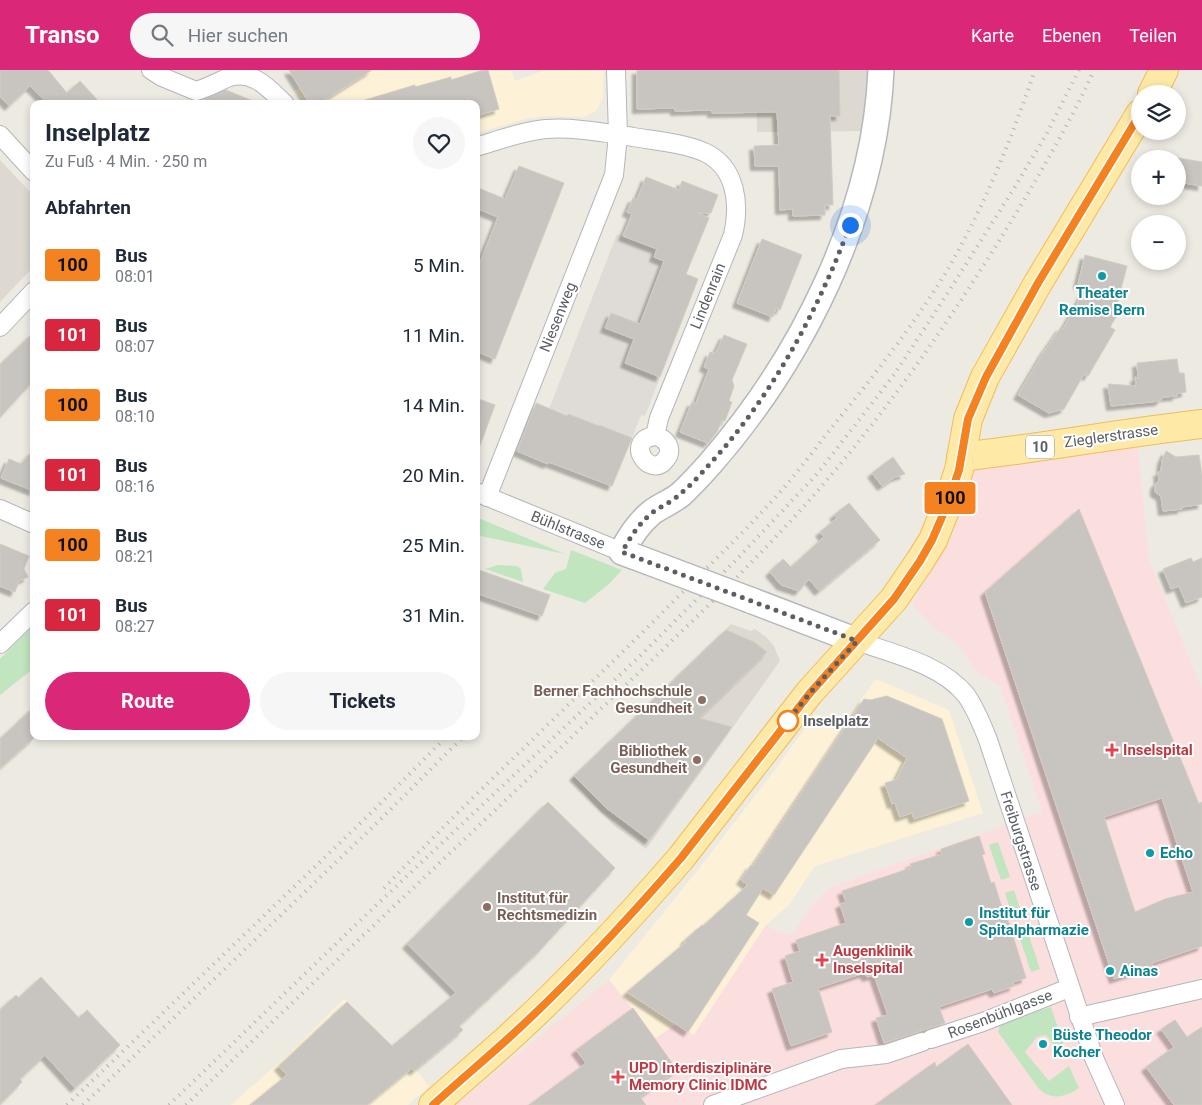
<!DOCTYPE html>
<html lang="de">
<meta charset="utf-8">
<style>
:root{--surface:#fff;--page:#f6f6f7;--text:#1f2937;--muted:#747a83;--accent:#db2777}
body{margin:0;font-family:Roboto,sans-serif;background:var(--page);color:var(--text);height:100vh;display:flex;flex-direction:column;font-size:19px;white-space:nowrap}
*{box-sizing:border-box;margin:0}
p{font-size:16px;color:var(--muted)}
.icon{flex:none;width:28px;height:28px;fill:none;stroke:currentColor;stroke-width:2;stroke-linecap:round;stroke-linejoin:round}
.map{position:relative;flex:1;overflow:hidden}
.details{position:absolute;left:30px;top:30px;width:450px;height:640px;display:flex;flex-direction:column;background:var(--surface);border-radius:10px;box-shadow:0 2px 8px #0003}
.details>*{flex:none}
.badge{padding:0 10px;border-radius:4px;font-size:18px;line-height:32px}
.buttons{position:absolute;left:1131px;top:15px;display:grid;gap:10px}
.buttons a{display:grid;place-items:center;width:55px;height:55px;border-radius:50%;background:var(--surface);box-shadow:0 2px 8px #0003;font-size:25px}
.you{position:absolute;width:25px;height:25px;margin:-12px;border:4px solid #fff;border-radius:50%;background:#1a73e8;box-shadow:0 0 0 8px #1a73e833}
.map>.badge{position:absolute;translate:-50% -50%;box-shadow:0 0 0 2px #fff}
h2{padding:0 15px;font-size:19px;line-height:45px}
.round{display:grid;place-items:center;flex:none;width:52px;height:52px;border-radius:26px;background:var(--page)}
.overview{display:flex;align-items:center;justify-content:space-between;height:85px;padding:0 15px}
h1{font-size:24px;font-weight:700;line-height:38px}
.button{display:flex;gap:10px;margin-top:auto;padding:10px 15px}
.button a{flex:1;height:58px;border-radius:30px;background:var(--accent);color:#fff;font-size:20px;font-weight:700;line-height:58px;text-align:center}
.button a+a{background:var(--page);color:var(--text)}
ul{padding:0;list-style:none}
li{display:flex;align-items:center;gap:15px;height:70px;padding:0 15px}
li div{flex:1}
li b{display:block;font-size:19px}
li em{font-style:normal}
li .badge{min-width:55px;font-weight:700;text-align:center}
header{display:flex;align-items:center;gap:30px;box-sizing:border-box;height:70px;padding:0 25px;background:var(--accent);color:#fff}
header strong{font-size:24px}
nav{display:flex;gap:28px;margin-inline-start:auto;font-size:18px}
.search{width:350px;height:45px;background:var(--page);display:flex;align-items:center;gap:12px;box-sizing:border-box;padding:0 18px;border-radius:28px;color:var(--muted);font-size:19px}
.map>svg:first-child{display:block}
.commercial{fill:#fdf2d7}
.industrial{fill:#dfdcd7}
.education{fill:#ddd9d0}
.medical{fill:#fbdfde}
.green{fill:#c1e5bf}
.building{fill:#c8c5c0;stroke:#d2ccc1;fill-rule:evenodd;filter:url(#shadow)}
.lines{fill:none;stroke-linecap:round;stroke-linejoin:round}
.minor-casing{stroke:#b3b6ba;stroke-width:20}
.secondary-casing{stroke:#b4b8bd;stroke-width:28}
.primary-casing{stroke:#f0bc59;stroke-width:30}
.minor{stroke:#fff;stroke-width:18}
.secondary{stroke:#fff;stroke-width:25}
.primary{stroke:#feeaa6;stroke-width:28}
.rail{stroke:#b1b2b3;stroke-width:4;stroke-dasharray:1 6;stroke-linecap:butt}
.secondary-bridge-casing{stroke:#b4b8bd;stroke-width:28;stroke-linecap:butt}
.secondary-bridge{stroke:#fff;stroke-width:25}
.line-casing{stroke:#fff;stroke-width:11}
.line{stroke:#f58220;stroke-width:8}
.walk{stroke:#5b5f63;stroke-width:5;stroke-dasharray:0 9}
.culture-dot{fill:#0f9aa8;stroke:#fff;stroke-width:2}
.education-dot{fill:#8d6e63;stroke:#fff;stroke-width:2}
.stop-dot{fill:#fff;stroke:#f58220;stroke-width:2.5}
.health-dot{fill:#e0444e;stroke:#fff;stroke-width:2}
.labels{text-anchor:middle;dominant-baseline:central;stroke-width:4;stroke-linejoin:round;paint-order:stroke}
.shield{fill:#fff;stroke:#8c8f92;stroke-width:1}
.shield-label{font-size:14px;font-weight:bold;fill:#5b5f63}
.culture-label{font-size:15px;font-weight:bold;fill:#0d838f;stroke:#fff;text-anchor:start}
.street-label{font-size:15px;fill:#5b5f63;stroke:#fff}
.education-label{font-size:15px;font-weight:bold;fill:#785e54;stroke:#fff;text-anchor:end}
.stop-label{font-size:15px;font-weight:bold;fill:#5b5f63;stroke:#fff;text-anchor:start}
.health-label{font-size:15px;font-weight:bold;fill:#be3a42;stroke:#fff;text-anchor:start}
</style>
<header>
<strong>Transo</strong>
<div class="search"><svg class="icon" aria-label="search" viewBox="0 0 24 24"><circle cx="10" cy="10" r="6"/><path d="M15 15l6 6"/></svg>Hier suchen</div>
<nav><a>Karte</a><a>Ebenen</a><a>Teilen</a></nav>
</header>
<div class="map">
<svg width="1202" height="1035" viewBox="0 0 1202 1035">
<defs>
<filter id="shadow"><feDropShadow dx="-4.5" dy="4.5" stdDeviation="1" flood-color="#0004"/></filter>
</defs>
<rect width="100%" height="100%" fill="#edeae2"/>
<!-- commercial -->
<g class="commercial">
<path d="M 336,0 L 511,0 L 515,11 L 545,0 L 604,0 L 603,28 L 596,41 L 584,47 L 548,46 L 529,48 L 476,63 L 476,34 L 307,34 L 293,21 Z"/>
<path d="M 876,609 L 949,640 L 983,743 L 815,796 L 789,835 L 766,855 L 694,965 L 656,969 L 609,910 L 701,796 L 778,696 L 815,644 L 844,653 Z"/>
<path d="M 344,929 L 416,1000 L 429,1016 L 408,1035 L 231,1035 L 285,987 Z"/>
</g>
<!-- industrial -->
<path class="industrial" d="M 617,164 L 657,179 L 654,187 L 664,191 L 625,293 L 660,307 L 645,346 L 641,345 L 632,368 L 600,355 L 599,357 L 549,339 Z"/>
<!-- education -->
<g class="education">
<path d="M 756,0 L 873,0 L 867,61 L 757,62 Z"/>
<path d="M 0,90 L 34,126 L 34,196 L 0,232 Z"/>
<path d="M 731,554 L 751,561 L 755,559 L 766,567 L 774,576 L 780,591 L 646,779 L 613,755 L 571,709 Z"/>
</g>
<!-- medical -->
<path class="medical" d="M 1116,367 L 1138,378 L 1149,490 L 1202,619 L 1202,1035 L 455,1035 L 609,910 L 656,968 L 676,954 L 694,965 L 766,855 L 780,863 L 792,864 L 820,826 L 834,816 L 1042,742 L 1000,616 L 977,602 L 957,573 L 937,560 L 912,534 L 951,467 L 965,433 L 978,385 Z"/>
<!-- green -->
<g class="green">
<path d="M 476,447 L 565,484 L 476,465 Z"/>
<path d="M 571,480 L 622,500 L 609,514 L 585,533 L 543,519 L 555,503 L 566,499 Z"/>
<path d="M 498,495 L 517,496 L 521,499 L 523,512 L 485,499 Z"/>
<path d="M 34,555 L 34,598 L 0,625 L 0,589 Z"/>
<path d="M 998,772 L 1010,807 L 1001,810 L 989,775 Z"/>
<path d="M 1014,820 L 1023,848 L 1014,851 L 1005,823 Z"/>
<path d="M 1028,863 L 1040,899 L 1031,902 L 1019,866 Z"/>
<path d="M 1051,937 L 1065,979 L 1060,983 L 1046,965 L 1037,967 L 1025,982 L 1049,1011 L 1069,996 L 1079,1018 C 1065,1027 1053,1031 1039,1019 L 998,962 L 1000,956 L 1005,951 Z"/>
</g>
<!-- building -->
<g class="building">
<path d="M 0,0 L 48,0 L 67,23 L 80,11 L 101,34 L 48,34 L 30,16 L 9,36 L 0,26 Z"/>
<path d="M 289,0 L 372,0 L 318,34 L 310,34 Z"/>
<path d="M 483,0 L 488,0 L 499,39 L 476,46 L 476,34 L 366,34 L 365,30 L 415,15 L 415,17 L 451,7 L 451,10 Z"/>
<path d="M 637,0 L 839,0 L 840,46 L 830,46 L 833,135 L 825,135 L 825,145 L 793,146 L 793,139 L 780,140 L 779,96 L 755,96 L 754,76 L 779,75 L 777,42 L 712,43 L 712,40 L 675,41 L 675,38 L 637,39 Z"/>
<path d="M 226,20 L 258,33 L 258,34 L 202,34 L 200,31 Z"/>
<path d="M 1178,88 L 1202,92 L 1202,116 L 1178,112 Z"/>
<path d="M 519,96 L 564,113 L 495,289 L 476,281 L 476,203 L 498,147 L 476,138 L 476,117 L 505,129 Z"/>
<path d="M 646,107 L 679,120 L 682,111 L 718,125 L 711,143 L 698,143 L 709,148 L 686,204 L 698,209 L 660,307 L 625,293 L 634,269 L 605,258 L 611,243 L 640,254 L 664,191 L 654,187 L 657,179 L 623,166 L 632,144 L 627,142 L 633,128 L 637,129 Z"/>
<path d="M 762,169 L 802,185 L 780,240 L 776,238 L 773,247 L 737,233 Z"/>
<path d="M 1085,185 L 1127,196 L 1114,246 L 1116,247 L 1110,257 L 1115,260 L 1088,306 L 1084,304 L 1064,339 L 1049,343 L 1018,325 L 1043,283 L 1061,257 L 1063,259 L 1087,216 L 1078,214 Z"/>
<path d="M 34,262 L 34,310 L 0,347 L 0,295 Z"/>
<path d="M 724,265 L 747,274 L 732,310 L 734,316 L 729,331 L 732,332 L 725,351 L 722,350 L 717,362 L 708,373 L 680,362 L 692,332 L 696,333 L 709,299 L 704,297 L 710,282 L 715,284 Z"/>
<path d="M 1177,289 L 1179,303 L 1184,303 L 1186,322 L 1176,324 L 1177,326 L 1163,327 L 1160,331 L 1111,336 L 1108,314 L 1136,316 L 1135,307 L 1138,308 L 1137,293 Z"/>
<path d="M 476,328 L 495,335 L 478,381 L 476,381 Z"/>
<path d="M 536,333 L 567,346 L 568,344 L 599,356 L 599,355 L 632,368 L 612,416 L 549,392 L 548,394 L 517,381 Z"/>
<path d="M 34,380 L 34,421 L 1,408 L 9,389 L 21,394 Z"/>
<path d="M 1166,381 L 1176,387 L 1199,385 L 1202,405 L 1202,434 L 1182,437 L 1182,439 L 1163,441 L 1161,426 L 1155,422 L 1155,415 L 1159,410 L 1158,402 L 1161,402 L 1162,390 Z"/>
<path d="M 893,387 L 905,404 L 895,407 L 882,416 L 872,403 Z"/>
<path d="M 849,433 L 880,470 L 819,521 L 809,509 L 799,521 L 781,515 L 770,502 L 783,489 L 791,497 L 824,467 L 820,462 L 837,448 L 834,445 Z"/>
<path d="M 1079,439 L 1199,734 L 1202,732 L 1202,876 L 1152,893 L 1153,896 L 1114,909 L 985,522 ZM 1162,728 L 1193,822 L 1165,829 L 1135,842 L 1104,747 Z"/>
<path d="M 0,474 L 29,486 L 24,499 L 28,507 L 19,511 L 15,522 L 0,516 Z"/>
<path d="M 1191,488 L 1193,492 L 1202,488 L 1202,527 L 1186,533 L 1179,516 L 1171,519 L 1163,499 Z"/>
<path d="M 476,499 L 550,525 L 542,546 L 476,523 Z"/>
<path d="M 726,560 L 754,572 L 767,582 L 699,648 L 732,657 L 649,770 L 605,737 L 574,706 Z"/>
<path d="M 887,626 L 942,649 L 969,731 L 920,747 L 914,749 L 912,743 L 900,747 L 895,733 L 892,734 L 885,713 L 896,710 L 907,688 L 878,668 L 774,825 L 763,818 L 746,845 L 759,853 L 688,962 L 627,922 L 686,872 L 685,870 L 702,855 L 703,856 L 748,815 L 741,810 L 751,795 L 753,796 L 864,629 L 870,630 Z"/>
<path d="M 34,637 L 34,668 L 0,698 L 0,669 Z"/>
<path d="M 548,732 L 615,798 L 539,881 L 459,956 L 463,960 L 414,1001 L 412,998 L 367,1035 L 250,1035 L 287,1005 L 279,996 L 347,932 L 392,976 L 456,923 L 407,874 Z"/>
<path d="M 979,766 L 985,784 L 982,785 L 991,813 L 994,812 L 1006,850 L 1008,850 L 1026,908 L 1013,912 L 1014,916 L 994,923 L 992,919 L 939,937 L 945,953 L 884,973 L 876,948 L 888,945 L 874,905 L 867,907 L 864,903 L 818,918 L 832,962 L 791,976 L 772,919 L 793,912 L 785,886 L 800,881 L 796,870 L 846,853 L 840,834 L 846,832 L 842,821 L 911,798 L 910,794 L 942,784 L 941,779 Z"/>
<path d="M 41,907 L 79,948 L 87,940 L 120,975 L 75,1018 L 45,985 L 20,1009 L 22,1012 L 0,1034 L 0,940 L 16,925 L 19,928 Z"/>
<path d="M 633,938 L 677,1000 L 640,1027 L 646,1035 L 529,1035 L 586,993 L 576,980 Z"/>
<path d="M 1175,950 L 1187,967 L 1202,957 L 1202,1035 L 1174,1035 L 1146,997 L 1174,977 L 1161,959 Z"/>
<path d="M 968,974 L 1012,1035 L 875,1035 L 935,992 L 936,997 Z"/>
</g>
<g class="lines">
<!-- minor casing -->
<g class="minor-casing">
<g id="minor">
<path d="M 151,0 L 162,7 L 196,21 C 207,18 218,12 229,7 C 254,0 268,18 285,34"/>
<path d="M 0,65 L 34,102"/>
<path d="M 476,77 C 499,70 523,61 546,59 C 575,57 605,63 633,67 C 657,71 682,73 704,82 C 737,97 740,135 733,165 L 659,348 L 655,366 C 623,370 650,411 666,389 C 674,379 666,368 655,366"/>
<path d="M 0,257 L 34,221"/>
<path d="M 476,422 L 622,482"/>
<path d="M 487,427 L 614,105 L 618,65 L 616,0"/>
<path d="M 0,439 L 34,454"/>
<path d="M 857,571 C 893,584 941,594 966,625 C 976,639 982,655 988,670 L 1094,988 L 1115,1035"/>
<path d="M 0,574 L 34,541"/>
<path d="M 1079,947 L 1202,919"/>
<path d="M 931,969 L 983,952 L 1069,918"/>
<path d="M 713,1035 L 841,989 L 886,984 L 922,972"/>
</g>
</g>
<!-- secondary casing -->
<g class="secondary-casing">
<g id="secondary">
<path d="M 633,486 L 622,482 C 629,468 639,453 651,443 C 660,436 671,432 680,425 C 690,416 700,405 709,395 C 802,289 875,143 881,0"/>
<path d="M 750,530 L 857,571"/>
</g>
</g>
<!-- primary casing -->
<g class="primary-casing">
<g id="primary">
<path d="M 1152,24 L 1164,0"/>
<path d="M 961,387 C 1042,378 1122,363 1202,354"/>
<path d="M 433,1035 C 459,1011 487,988 513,964 C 572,910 628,849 681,788 L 809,623 L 894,529 L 920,491 L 933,470 L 948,433 L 959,400 L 968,349 L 985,307 L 1038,213 L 1140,44"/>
</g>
</g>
<!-- minor -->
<use href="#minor" class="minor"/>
<!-- secondary -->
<use href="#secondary" class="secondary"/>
<!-- primary -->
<use href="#primary" class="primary"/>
<!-- rail -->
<g class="rail">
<path d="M 384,818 C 472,726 565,639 656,549 C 698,506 742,465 782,420 C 804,394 824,367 845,341 C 881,297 915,252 945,204 C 983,140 1011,70 1035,0"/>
<path d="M 67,1035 L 374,740 L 447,666"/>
<path d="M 83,1035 L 382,748 L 464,666"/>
<path d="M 169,1035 L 370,841 L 642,584 L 738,488 L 817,404 L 894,305 L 949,221 L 1013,120 L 1047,63 L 1079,0"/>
<path d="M 186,1035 C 316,909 448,786 579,660 C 652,589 728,520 797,444 C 876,357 945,259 1007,158 C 1038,107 1069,55 1094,0"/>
</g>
<!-- secondary-bridge casing -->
<g class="secondary-bridge-casing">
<path id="secondary-bridge" d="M 633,486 L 750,530"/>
</g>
<!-- secondary-bridge -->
<use href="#secondary-bridge" class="secondary-bridge"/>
</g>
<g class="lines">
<!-- line casing -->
<g class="line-casing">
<path id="line" d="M 433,1035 C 459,1011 487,988 513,964 C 572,910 628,849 681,788 L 810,623 L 894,529 L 920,491 L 932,470 L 948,433 L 959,400 L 968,349 L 986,307 L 1038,213 L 1140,44"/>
</g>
<!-- line -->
<use href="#line" class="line"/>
<!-- walk -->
<path class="walk" d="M 788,651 L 786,653 L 810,623 L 857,571 L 622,482 C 630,468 639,453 652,443 C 661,436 672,432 680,424 C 690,416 699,406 707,397 C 771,328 817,243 850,155"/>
</g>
<!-- markers -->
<g class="culture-dot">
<circle cx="1102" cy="206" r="5"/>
<circle cx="1150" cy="783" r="5"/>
<circle cx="969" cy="852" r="5"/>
<circle cx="1110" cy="901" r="5"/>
<circle cx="1043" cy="974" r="5"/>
</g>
<g class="education-dot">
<circle cx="702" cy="630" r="5"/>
<circle cx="697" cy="690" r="5"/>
<circle cx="487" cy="837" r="5"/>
</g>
<circle class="stop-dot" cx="788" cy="651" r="10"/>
<g class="health-dot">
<path d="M1109.5 672.5h5v5h5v5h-5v5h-5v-5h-5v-5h5z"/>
<path d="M819.5 882.5h5v5h5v5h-5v5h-5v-5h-5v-5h5z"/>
<path d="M615.5 999.5h5v5h5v5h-5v5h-5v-5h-5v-5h5z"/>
</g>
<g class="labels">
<!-- shield labels -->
<rect class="shield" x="1026" y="365.5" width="28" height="23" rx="4"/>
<g class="shield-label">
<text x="1040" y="377">10</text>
</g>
<!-- culture labels -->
<g class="culture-label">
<text x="1102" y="223" text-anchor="middle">Theater<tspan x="1102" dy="17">Remise Bern</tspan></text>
<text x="1160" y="783">Echo</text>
<text x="979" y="843">Institut für<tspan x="979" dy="17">Spitalpharmazie</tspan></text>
<text x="1120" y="901">Ainas</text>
<text x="1053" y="965">Büste Theodor<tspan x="1053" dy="17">Kocher</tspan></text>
</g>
<!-- street labels -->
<g class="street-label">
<text transform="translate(708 226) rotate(-68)">Lindenrain</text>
<text transform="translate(558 247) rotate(-68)">Niesenweg</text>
<text transform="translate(1111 366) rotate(-8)">Zieglerstrasse</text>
<text transform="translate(568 460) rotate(22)">Bühlstrasse</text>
<text transform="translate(1021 771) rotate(72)">Freiburgstrasse</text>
<text transform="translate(1000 944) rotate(-21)">Rosenbühlgasse</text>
</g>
<!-- education labels -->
<g class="education-label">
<text x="692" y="621">Berner Fachhochschule<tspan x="692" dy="17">Gesundheit</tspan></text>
<text x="687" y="681">Bibliothek<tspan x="687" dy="17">Gesundheit</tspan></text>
<text x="497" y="828" text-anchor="start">Institut für<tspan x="497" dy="17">Rechtsmedizin</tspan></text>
</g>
<!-- stop labels -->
<g class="stop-label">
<text x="803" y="651">Inselplatz</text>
</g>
<!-- health labels -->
<g class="health-label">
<text x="1123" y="680">Inselspital</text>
<text x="833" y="881">Augenklinik<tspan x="833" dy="17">Inselspital</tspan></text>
<text x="629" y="998">UPD Interdisziplinäre<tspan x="629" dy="17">Memory Clinic IDMC</tspan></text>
</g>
</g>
</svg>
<div class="buttons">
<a><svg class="icon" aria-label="layers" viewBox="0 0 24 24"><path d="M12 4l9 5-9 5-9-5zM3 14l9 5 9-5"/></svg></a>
<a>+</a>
<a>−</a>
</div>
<div class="you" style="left:850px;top:155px"></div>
<b class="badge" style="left:950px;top:428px;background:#f58220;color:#111">100</b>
<section class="details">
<div class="overview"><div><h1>Inselplatz</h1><p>Zu Fuß · 4 Min. · 250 m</p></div><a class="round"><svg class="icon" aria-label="heart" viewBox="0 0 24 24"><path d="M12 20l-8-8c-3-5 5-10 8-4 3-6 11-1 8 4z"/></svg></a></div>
<h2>Abfahrten</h2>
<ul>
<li><span class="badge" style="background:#f58220;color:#111">100</span><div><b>Bus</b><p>08:01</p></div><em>5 Min.</em></li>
<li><span class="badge" style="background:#d7263d;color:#fff">101</span><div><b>Bus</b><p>08:07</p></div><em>11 Min.</em></li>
<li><span class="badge" style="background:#f58220;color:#111">100</span><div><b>Bus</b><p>08:10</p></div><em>14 Min.</em></li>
<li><span class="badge" style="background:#d7263d;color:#fff">101</span><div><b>Bus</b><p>08:16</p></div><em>20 Min.</em></li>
<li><span class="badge" style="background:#f58220;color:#111">100</span><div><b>Bus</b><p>08:21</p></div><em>25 Min.</em></li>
<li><span class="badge" style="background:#d7263d;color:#fff">101</span><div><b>Bus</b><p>08:27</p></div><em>31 Min.</em></li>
</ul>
<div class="button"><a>Route</a><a>Tickets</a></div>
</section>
</div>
